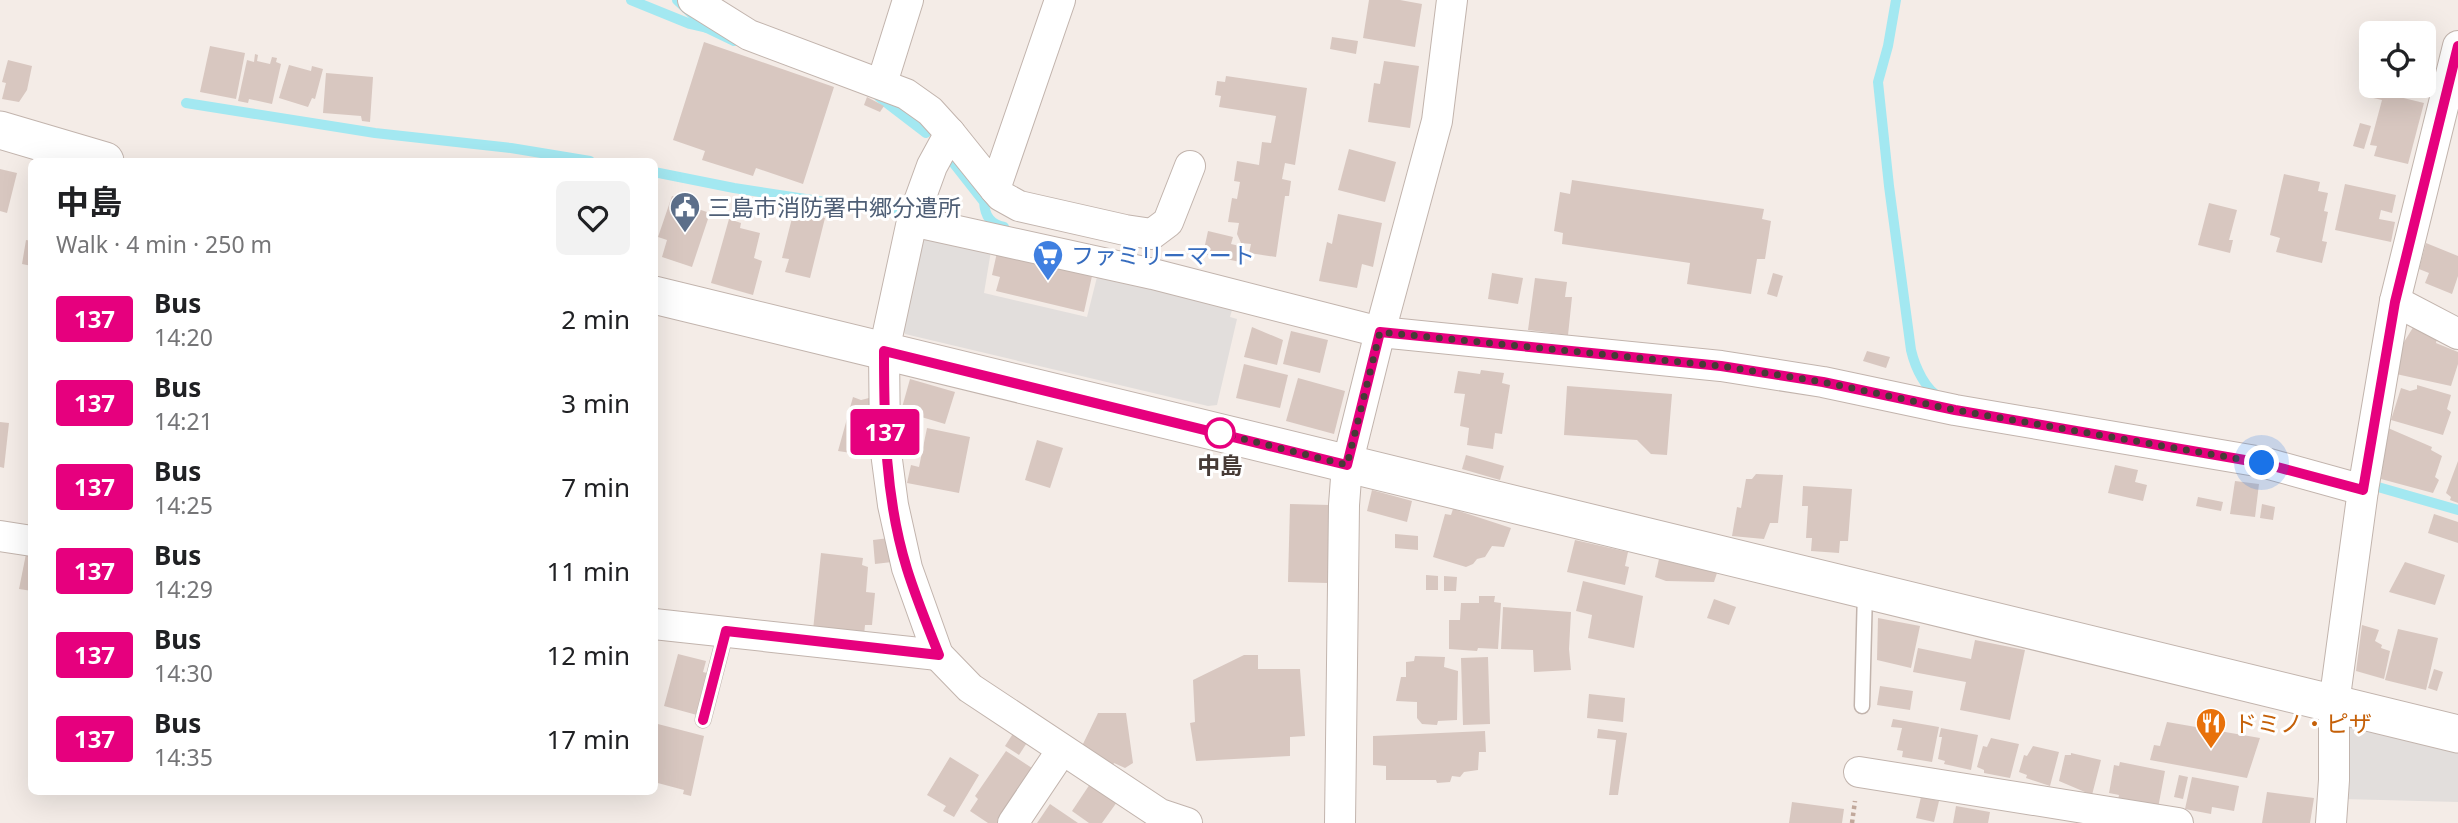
<!DOCTYPE html>
<meta charset="utf-8">
<style>
:root{--surface:#fff;--page:#f2f2f2;--text:#202124;--muted:#757577}
body{margin:0;font-family:"Noto Sans","Noto Sans JP",sans-serif;background:var(--page);color:var(--text);height:100vh;display:flex;flex-direction:column;font-size:26px;white-space:nowrap}
*{box-sizing:border-box;margin:0}
p{font-size:23px;color:var(--muted)}
.icon{flex:none;width:38px;height:38px;fill:none;stroke:currentColor;stroke-width:2;stroke-linecap:round;stroke-linejoin:round}
.map{position:relative;flex:1;overflow:hidden}
.drawer{position:absolute;left:28px;top:158px;width:630px;height:637px;display:flex;flex-direction:column;background:var(--surface);border-radius:10px;box-shadow:0 7px 28px #0002}
.drawer>*{flex:none}
.badge{padding:0 14px;border-radius:5px;font-size:24px;line-height:46px}
.tools{position:absolute;left:2359px;top:21px;display:grid;gap:14px}
.tools a{display:grid;place-items:center;width:77px;height:77px;border-radius:10px;background:var(--surface);box-shadow:0 7px 28px #0002;font-size:35px}
.you{position:absolute;width:35px;height:35px;margin:-18px;border:5px solid #fff;border-radius:50%;background:#1a73e8;box-shadow:0 0 0 10px #1a73e833}
.map>.badge{position:absolute;translate:-50% -50%;box-shadow:0 0 0 4px #fff}
.round{display:grid;place-items:center;flex:none;width:74px;height:74px;border-radius:10px;background:var(--page)}
.overview{display:flex;align-items:center;justify-content:space-between;height:119px;padding:0 28px}
h1{font-size:33px;font-weight:700;line-height:52px}
ul{padding:0;list-style:none}
li{display:flex;align-items:center;gap:21px;height:84px;padding:0 28px}
li div{flex:1}
li b{display:block;font-size:26px}
li em{font-style:normal}
li .badge{min-width:77px;font-weight:700;text-align:center}
.map>svg:first-child{display:block}
.parking{fill:#e2dedc}
.lines{fill:none;stroke-linecap:round;stroke-linejoin:round}
.stream{stroke:#a3e8f1;stroke-width:10}
.building{fill:#d8c7c0}
.service-casing{stroke:#c2b4ad;stroke-width:17}
.minor-casing{stroke:#c2b4ad;stroke-width:32}
.tertiary-casing{stroke:#c2b4ad;stroke-width:39}
.path{stroke:#c1a89b;stroke-width:4.5;stroke-dasharray:3.5 3.5;stroke-linecap:butt}
.service{stroke:#fff;stroke-width:14}
.minor{stroke:#fff;stroke-width:30}
.tertiary{stroke:#fff;stroke-width:37}
.line-casing{stroke:#fff;stroke-width:16}
.line{stroke:#e6007e;stroke-width:10}
.walk{stroke:#473b36;stroke-width:7;stroke-dasharray:0 12.6}
.stop-dot{fill:#fff;stroke:#e6007e;stroke-width:3.5}
.labels{text-anchor:middle;dominant-baseline:central;stroke-width:6;stroke-linejoin:round;paint-order:stroke}
.service-label{font-size:23px;fill:#4e5e75;stroke:#fff;text-anchor:start}
.shop-label{font-size:23px;fill:#366cbe;stroke:#fff;text-anchor:start}
.stop-label{font-size:23px;font-weight:bold;fill:#473b36;stroke:#fff}
.food-label{font-size:23px;fill:#c56008;stroke:#fff;text-anchor:start}
</style>
<div class="map">
<svg width="2458" height="823" viewBox="0 0 2458 823">
<rect width="100%" height="100%" fill="#f4ece7"/>
<!-- parking -->
<g class="parking">
<path d="M 920,233 L 992,245 L 984,293 L 1087,317 L 1099,269 L 1234,303 L 1230,317 L 1237,319 L 1217,405 L 1208,406 L 905,334 L 900,324 Z"/>
<path d="M 2350,727 L 2458,753 L 2458,802 L 2343,799 Z"/>
</g>
<g class="lines">
<!-- stream -->
<g class="stream">
<path d="M 631,0 L 690,24 L 707,28"/>
<path d="M 677,0 L 707,28 L 734,41"/>
<path d="M 1896,0 L 1888,46 L 1878,82 L 1889,186 L 1911,350 C 1915,367 1926,392 1942,398"/>
<path d="M 879,97 L 926,133"/>
<path d="M 186,103 L 375,133 L 511,148 L 590,161"/>
<path d="M 951,160 L 984,202 C 985,216 990,224 1004,227"/>
<path d="M 654,172 L 734,188 L 897,213"/>
<path d="M 2378,487 L 2458,510"/>
</g>
</g>
<!-- building -->
<g class="building">
<path d="M 1369,0 L 1400,0 L 1422,4 L 1415,47 L 1363,38 Z"/>
<path d="M 1332,37 L 1358,41 L 1356,54 L 1330,49 Z"/>
<path d="M 704,42 L 834,87 L 803,184 L 756,168 L 753,176 L 702,160 L 705,151 L 673,140 Z"/>
<path d="M 210,46 L 245,53 L 236,99 L 200,92 Z"/>
<path d="M 255,54 L 258,55 L 257,61 L 270,64 L 272,57 L 277,58 L 276,62 L 281,64 L 272,104 L 249,99 L 248,103 L 238,101 L 247,60 L 254,62 Z"/>
<path d="M 8,60 L 32,66 L 27,90 L 19,102 L 2,99 L 6,83 L 2,82 Z"/>
<path d="M 1384,61 L 1419,66 L 1410,128 L 1368,122 L 1374,83 L 1380,84 Z"/>
<path d="M 289,65 L 311,71 L 312,66 L 323,69 L 315,99 L 312,98 L 308,107 L 279,98 Z"/>
<path d="M 326,73 L 373,77 L 370,122 L 362,121 L 361,116 L 323,113 Z"/>
<path d="M 1226,76 L 1307,88 L 1295,165 L 1285,163 L 1282,179 L 1291,181 L 1289,196 L 1285,196 L 1276,257 L 1249,253 L 1251,244 L 1241,243 L 1237,234 L 1239,223 L 1228,222 L 1232,198 L 1237,199 L 1240,182 L 1234,181 L 1237,161 L 1259,165 L 1262,142 L 1271,143 L 1276,116 L 1219,107 L 1221,96 L 1215,95 L 1217,81 L 1225,82 Z"/>
<path d="M 2371,90 L 2424,103 L 2408,164 L 2374,156 L 2377,146 L 2370,145 L 2382,100 L 2369,97 Z"/>
<path d="M 867,97 L 884,106 L 880,112 L 864,105 Z"/>
<path d="M 2360,123 L 2371,126 L 2364,149 L 2353,146 Z"/>
<path d="M 1349,149 L 1396,162 L 1385,202 L 1338,190 Z"/>
<path d="M 0,169 L 17,173 L 7,213 L 0,211 Z"/>
<path d="M 2284,174 L 2320,182 L 2318,191 L 2328,193 L 2324,211 L 2328,212 L 2322,241 L 2327,242 L 2322,263 L 2276,252 L 2280,238 L 2270,235 Z"/>
<path d="M 1572,180 L 1764,209 L 1762,219 L 1771,221 L 1765,259 L 1757,259 L 1751,294 L 1687,284 L 1690,263 L 1562,244 L 1563,233 L 1554,231 L 1560,192 L 1570,194 Z"/>
<path d="M 2345,184 L 2396,195 L 2392,213 L 2381,210 L 2379,219 L 2395,222 L 2391,242 L 2335,230 Z"/>
<path d="M 672,196 L 694,203 L 692,207 L 710,213 L 692,267 L 662,257 L 667,240 L 658,237 Z"/>
<path d="M 2209,203 L 2237,210 L 2229,240 L 2233,240 L 2230,253 L 2198,245 Z"/>
<path d="M 794,210 L 825,218 L 810,278 L 785,272 L 789,259 L 782,258 Z"/>
<path d="M 1338,214 L 1382,223 L 1373,267 L 1362,264 L 1357,288 L 1319,281 L 1327,242 L 1332,244 Z"/>
<path d="M 729,219 L 741,223 L 740,228 L 760,233 L 754,258 L 762,261 L 753,295 L 711,283 Z"/>
<path d="M 1208,231 L 1233,237 L 1231,244 L 1244,247 L 1240,262 L 1203,254 Z"/>
<path d="M 26,240 L 32,241 L 32,266 L 22,264 Z"/>
<path d="M 2426,243 L 2458,256 L 2458,276 L 2452,294 L 2425,283 L 2429,273 L 2419,269 Z"/>
<path d="M 998,248 L 1092,276 L 1084,312 L 996,291 L 1000,277 L 992,275 Z"/>
<path d="M 1492,273 L 1523,278 L 1518,304 L 1488,299 Z"/>
<path d="M 1773,273 L 1783,276 L 1777,297 L 1767,294 Z"/>
<path d="M 1535,278 L 1567,282 L 1565,297 L 1572,297 L 1568,335 L 1528,330 Z"/>
<path d="M 2414,326 L 2437,338 L 2436,343 L 2458,352 L 2458,364 L 2451,386 L 2396,374 L 2404,342 Z"/>
<path d="M 1252,327 L 1283,340 L 1277,365 L 1244,357 Z"/>
<path d="M 1291,331 L 1328,340 L 1320,373 L 1283,364 Z"/>
<path d="M 1867,351 L 1890,357 L 1886,368 L 1863,361 Z"/>
<path d="M 1244,364 L 1288,375 L 1280,408 L 1236,398 Z"/>
<path d="M 1481,370 L 1504,373 L 1502,383 L 1510,385 L 1502,434 L 1495,433 L 1493,449 L 1467,445 L 1469,428 L 1460,426 L 1465,394 L 1454,393 L 1458,371 L 1480,374 Z"/>
<path d="M 1298,378 L 1345,391 L 1334,434 L 1286,421 Z"/>
<path d="M 910,379 L 955,392 L 945,424 L 901,411 Z"/>
<path d="M 2417,385 L 2451,395 L 2447,409 L 2451,412 L 2443,435 L 2391,420 L 2401,388 L 2410,391 L 2417,389 Z"/>
<path d="M 1567,386 L 1672,394 L 1667,455 L 1651,454 L 1637,440 L 1564,435 Z"/>
<path d="M 853,397 L 861,400 L 873,397 L 878,398 L 869,438 L 863,437 L 858,454 L 838,451 Z"/>
<path d="M 0,422 L 9,423 L 4,468 L 0,467 Z"/>
<path d="M 927,428 L 970,437 L 959,493 L 907,483 L 911,465 L 919,467 Z"/>
<path d="M 2388,428 L 2432,447 L 2431,450 L 2442,456 L 2435,477 L 2439,480 L 2433,493 L 2381,479 Z"/>
<path d="M 1037,440 L 1063,448 L 1050,488 L 1025,480 Z"/>
<path d="M 1466,455 L 1504,466 L 1500,480 L 1462,469 Z"/>
<path d="M 2458,461 L 2458,503 L 2450,500 L 2451,497 L 2446,493 Z"/>
<path d="M 2115,465 L 2138,470 L 2135,482 L 2147,485 L 2143,501 L 2108,493 Z"/>
<path d="M 1756,474 L 1783,475 L 1778,523 L 1770,523 L 1764,539 L 1732,536 L 1737,507 L 1741,508 L 1746,479 L 1752,479 Z"/>
<path d="M 2235,481 L 2259,484 L 2255,517 L 2230,514 Z"/>
<path d="M 1803,486 L 1852,489 L 1848,541 L 1840,541 L 1839,553 L 1811,551 L 1812,538 L 1806,538 L 1808,506 L 1802,506 Z"/>
<path d="M 1372,490 L 1412,501 L 1407,522 L 1367,511 Z"/>
<path d="M 2198,497 L 2223,502 L 2221,511 L 2196,506 Z"/>
<path d="M 1290,504 L 1330,505 L 1328,583 L 1288,582 Z"/>
<path d="M 2262,504 L 2275,507 L 2273,520 L 2260,518 Z"/>
<path d="M 1453,509 L 1511,528 L 1504,547 L 1492,546 L 1485,557 L 1477,559 L 1473,564 L 1466,567 L 1433,557 L 1445,514 L 1451,515 Z"/>
<path d="M 2434,514 L 2458,522 L 2458,543 L 2428,533 Z"/>
<path d="M 1395,534 L 1418,536 L 1418,550 L 1395,548 Z"/>
<path d="M 889,538 L 892,562 L 875,564 L 873,540 Z"/>
<path d="M 1575,540 L 1628,552 L 1625,566 L 1629,567 L 1625,585 L 1567,572 Z"/>
<path d="M 821,553 L 863,558 L 862,565 L 868,567 L 866,592 L 875,593 L 872,625 L 865,625 L 864,635 L 813,630 Z"/>
<path d="M 26,554 L 32,555 L 32,591 L 19,589 Z"/>
<path d="M 1659,559 L 1717,573 L 1714,582 L 1666,581 L 1655,577 Z"/>
<path d="M 2405,562 L 2445,575 L 2435,605 L 2389,592 Z"/>
<path d="M 1426,575 L 1438,576 L 1438,590 L 1426,590 Z"/>
<path d="M 1444,576 L 1457,577 L 1456,591 L 1444,591 Z"/>
<path d="M 1583,581 L 1643,596 L 1634,648 L 1588,638 L 1592,615 L 1576,611 Z"/>
<path d="M 1479,596 L 1495,596 L 1494,602 L 1501,603 L 1498,649 L 1478,648 L 1477,651 L 1449,649 L 1449,620 L 1460,620 L 1461,603 L 1479,603 Z"/>
<path d="M 1714,599 L 1736,607 L 1729,625 L 1707,618 Z"/>
<path d="M 1503,607 L 1571,612 L 1569,649 L 1571,670 L 1534,672 L 1533,650 L 1501,649 Z"/>
<path d="M 1878,618 L 1920,626 L 1911,668 L 1877,660 Z"/>
<path d="M 2362,625 L 2379,630 L 2375,641 L 2382,645 L 2381,648 L 2390,651 L 2384,679 L 2356,671 Z"/>
<path d="M 2398,629 L 2438,638 L 2426,690 L 2385,680 Z"/>
<path d="M 1975,640 L 2025,650 L 2010,720 L 1960,710 L 1966,682 L 1913,672 L 1918,648 L 1971,659 Z"/>
<path d="M 678,654 L 706,661 L 703,672 L 707,673 L 697,715 L 664,706 Z"/>
<path d="M 1244,655 L 1258,655 L 1258,669 L 1300,669 L 1305,736 L 1290,737 L 1290,756 L 1196,761 L 1190,723 L 1195,722 L 1193,680 Z"/>
<path d="M 1415,656 L 1445,657 L 1444,667 L 1458,671 L 1457,720 L 1438,721 L 1437,725 L 1422,724 L 1417,718 L 1417,702 L 1396,701 L 1401,677 L 1406,677 L 1406,662 L 1414,661 Z"/>
<path d="M 1488,657 L 1490,724 L 1463,725 L 1461,658 Z"/>
<path d="M 2434,669 L 2443,672 L 2437,691 L 2428,688 Z"/>
<path d="M 1880,686 L 1913,691 L 1910,710 L 1877,705 Z"/>
<path d="M 1589,694 L 1625,698 L 1623,722 L 1587,718 Z"/>
<path d="M 1098,713 L 1126,713 L 1133,763 L 1125,768 L 1114,763 L 1113,765 L 1082,746 Z"/>
<path d="M 1893,719 L 1939,727 L 1932,762 L 1902,757 L 1903,751 L 1897,750 L 1902,728 L 1891,727 Z"/>
<path d="M 2167,722 L 2260,738 L 2247,778 L 2150,760 L 2154,745 L 2160,746 Z"/>
<path d="M 654,723 L 704,736 L 691,796 L 683,794 L 684,790 L 654,782 L 658,763 L 654,762 Z"/>
<path d="M 1941,728 L 1978,735 L 1971,770 L 1944,764 L 1945,761 L 1938,759 L 1942,737 L 1939,737 Z"/>
<path d="M 1016,729 L 1030,738 L 1019,755 L 1005,746 Z"/>
<path d="M 1598,729 L 1627,733 L 1618,795 L 1609,795 L 1616,740 L 1597,738 Z"/>
<path d="M 1485,731 L 1486,752 L 1479,752 L 1478,770 L 1464,772 L 1460,777 L 1452,776 L 1450,782 L 1437,783 L 1436,780 L 1386,780 L 1386,766 L 1373,765 L 1373,736 Z"/>
<path d="M 1991,738 L 2019,744 L 2010,778 L 1984,773 L 1984,770 L 1977,767 L 1983,746 L 1987,747 Z"/>
<path d="M 2033,746 L 2059,752 L 2050,786 L 2026,778 L 2027,775 L 2019,772 L 2024,755 L 2027,756 Z"/>
<path d="M 1006,751 L 1035,770 L 1000,823 L 988,823 L 970,811 L 978,799 L 975,796 Z"/>
<path d="M 2071,753 L 2101,760 L 2092,795 L 2059,781 L 2065,755 L 2071,755 Z"/>
<path d="M 950,757 L 979,775 L 954,817 L 943,811 L 946,806 L 927,795 Z"/>
<path d="M 2120,762 L 2165,771 L 2158,808 L 2118,800 L 2119,795 L 2109,793 L 2114,765 L 2119,766 Z"/>
<path d="M 2179,775 L 2188,777 L 2183,799 L 2174,797 Z"/>
<path d="M 2192,777 L 2239,786 L 2234,811 L 2212,807 L 2211,814 L 2185,809 Z"/>
<path d="M 1090,784 L 1117,802 L 1102,823 L 1089,823 L 1072,811 Z"/>
<path d="M 2267,792 L 2314,798 L 2310,823 L 2262,823 Z"/>
<path d="M 1921,797 L 1939,801 L 1934,822 L 1916,818 Z"/>
<path d="M 1792,802 L 1844,809 L 1842,823 L 1789,823 Z"/>
<path d="M 1050,804 L 1078,823 L 1037,823 Z"/>
<path d="M 1956,806 L 1990,812 L 1988,823 L 1953,823 Z"/>
</g>
<g class="lines">
<!-- service casing -->
<g class="service-casing">
<g id="service">
<path d="M 1862,706 L 1865,591"/>
<path d="M 703,720 L 726,631"/>
</g>
</g>
<!-- minor casing -->
<g class="minor-casing">
<g id="minor">
<path d="M 693,0 L 749,35 L 906,94 L 930,111 L 950,133"/>
<path d="M 1060,0 L 995,189 L 950,133 L 932,166 L 912,221 L 884,351 L 885,445 L 893,505 L 907,568 L 938,655 L 970,688 L 1160,814 L 1187,823"/>
<path d="M 882,83 L 908,0"/>
<path d="M 995,189 L 1001,196 L 1019,206 L 1125,230 L 1152,234 L 1168,222 L 1190,166"/>
<path d="M 912,221 L 1153,274 L 1380,332 L 1721,366 L 1823,382 L 1955,410 L 2262,462 L 2363,490"/>
<path d="M 2395,301 L 2458,334"/>
<path d="M 0,536 L 32,541"/>
<path d="M 654,624 L 938,655"/>
<path d="M 1859,772 L 2178,823"/>
<path d="M 1013,823 L 1062,750"/>
<path d="M 1340,823 L 1344,505 L 1347,465 L 1380,332 L 1437,121 L 1452,0"/>
<path d="M 2331,823 L 2334,780 L 2334,704 L 2363,490 L 2395,301 L 2458,46"/>
</g>
</g>
<!-- tertiary casing -->
<g class="tertiary-casing">
<g id="tertiary">
<path d="M 0,130 L 105,161"/>
<path d="M 654,295 L 2458,734"/>
</g>
</g>
<!-- path -->
<path class="path" d="M 1852,823 L 1855,801"/>
<!-- service -->
<use href="#service" class="service"/>
<!-- minor -->
<use href="#minor" class="minor"/>
<!-- tertiary -->
<use href="#tertiary" class="tertiary"/>
</g>
<g class="lines">
<!-- line casing -->
<g class="line-casing">
<path id="line" d="M 703,720 L 726,631 L 939,655 C 928,627 916,598 907,569 C 885,498 884,424 884,351 L 1347,465 L 1380,332 L 1721,366 L 1823,382 L 1955,410 L 2262,463 L 2363,490 L 2395,302 L 2458,46"/>
</g>
<!-- line -->
<use href="#line" class="line"/>
<!-- walk -->
<path class="walk" d="M 1220,433 L 1347,465 L 1380,332 L 1721,366 L 1823,382 L 1955,410 L 2262,463"/>
</g>
<!-- icons -->
<defs>
<g id="civic-pin" transform="scale(1.575)"><path d="M0 17L-7.5 6A9.5 9.5 0 1 1 7.5 6Z" fill="#5c6f8a" stroke="#fff"/><path d="M-.6-6.5H3V-4.5H.6V-3L4-1V1h2V6H-6V1h2V-1L-.6-3ZM-1.2 2.5V6h2.4V2.5Z" fill="#fff"/></g>
<g id="supermarket-pin" transform="scale(1.575)"><path d="M0 17L-7.5 6A9.5 9.5 0 1 1 7.5 6Z" fill="#3f7fe0" stroke="#fff"/><path d="M-6-5.5h2.5l.6 2H6L4.5 2H-2.5L-4.4-4H-6ZM-1.5 3.2a1.3 1.3 0 1 0 .1 0ZM3 3.2a1.3 1.3 0 1 0 .1 0Z" fill="#fff"/></g>
<g id="restaurant-pin" transform="scale(1.575)"><path d="M0 17L-7.5 6A9.5 9.5 0 1 1 7.5 6Z" fill="#e8710a" stroke="#fff"/><path d="M-5-6h1v4h1v-4h1v4h1v-4h1v5L-1.5 .5V6h-2V.5L-5-1ZM5-6V6H3V1.5H1.5Q1.5-4 5-6Z" fill="#fff"/></g>
</defs>
<g fill-rule="evenodd">
<use href="#civic-pin" x="685" y="207"/>
<use href="#supermarket-pin" x="1048" y="255"/>
<use href="#restaurant-pin" x="2211" y="723"/>
</g>
<!-- markers -->
<circle class="stop-dot" cx="1220" cy="433" r="14"/>
<g class="labels">
<!-- service labels -->
<g class="service-label">
<text x="708" y="207">三島市消防署中郷分遣所</text>
</g>
<!-- shop labels -->
<g class="shop-label">
<text x="1071" y="255">ファミリーマート</text>
</g>
<!-- stop labels -->
<g class="stop-label">
<text x="1220" y="465">中島</text>
</g>
<!-- food labels -->
<g class="food-label">
<text x="2234" y="723">ドミノ・ピザ</text>
</g>
</g>
</svg>
<div class="tools">
<a><svg class="icon" aria-label="locate" viewBox="0 0 24 24"><circle cx="12" cy="12" r="6"/><path d="M12 2v4M12 18v4M2 12h4M18 12h4"/></svg></a>
</div>
<div class="you" style="left:2262px;top:463px"></div>
<b class="badge" style="left:885px;top:432px;background:#e6007e;color:#fff">137</b>
<section class="drawer">
<div class="overview"><div><h1>中島</h1><p>Walk · 4 min · 250 m</p></div><a class="round"><svg class="icon" aria-label="heart" viewBox="0 0 24 24"><path d="M12 20l-8-8c-3-5 5-10 8-4 3-6 11-1 8 4z"/></svg></a></div>
<ul>
<li><span class="badge" style="background:#e6007e;color:#fff">137</span><div><b>Bus</b><p>14:20</p></div><em>2 min</em></li>
<li><span class="badge" style="background:#e6007e;color:#fff">137</span><div><b>Bus</b><p>14:21</p></div><em>3 min</em></li>
<li><span class="badge" style="background:#e6007e;color:#fff">137</span><div><b>Bus</b><p>14:25</p></div><em>7 min</em></li>
<li><span class="badge" style="background:#e6007e;color:#fff">137</span><div><b>Bus</b><p>14:29</p></div><em>11 min</em></li>
<li><span class="badge" style="background:#e6007e;color:#fff">137</span><div><b>Bus</b><p>14:30</p></div><em>12 min</em></li>
<li><span class="badge" style="background:#e6007e;color:#fff">137</span><div><b>Bus</b><p>14:35</p></div><em>17 min</em></li>
</ul>
</section>
</div>
